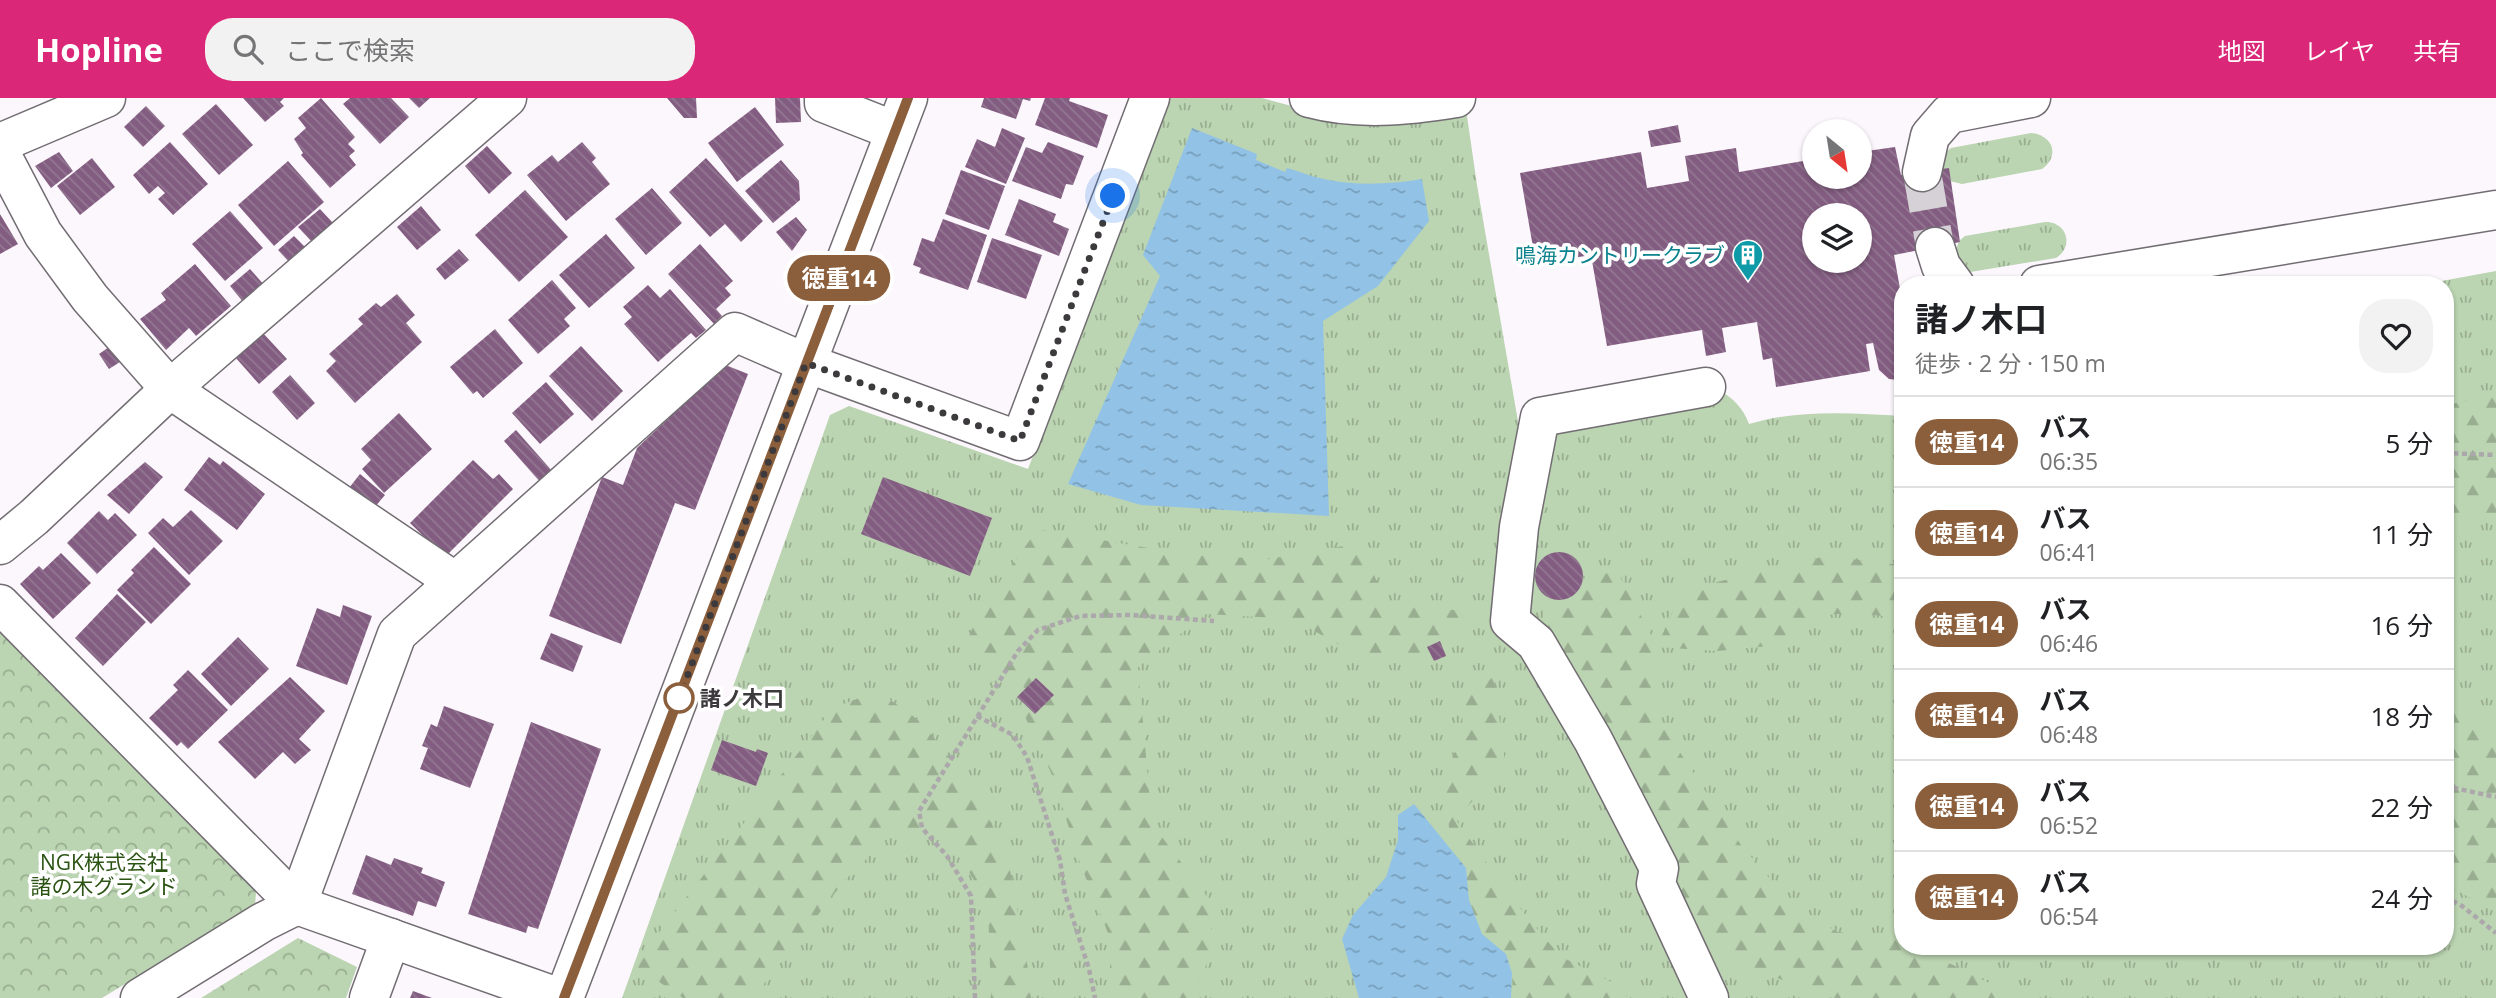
<!DOCTYPE html>
<html lang="ja">
<meta charset="utf-8">
<style>
:root{--surface:#fff;--page:#f2f2f2;--text:#202124;--muted:#757577;--line:#e0e0e0;--accent:#db2777}
body{margin:0;font-family:"Open Sans","Noto Sans JP",sans-serif;background:var(--page);color:var(--text);height:100vh;display:flex;flex-direction:column;font-size:26px;white-space:nowrap}
*{box-sizing:border-box;margin:0}
p{font-size:23px;color:var(--muted)}
.icon{flex:none;width:38px;height:38px;fill:none;stroke:currentColor;stroke-width:2;stroke-linecap:round;stroke-linejoin:round}
.map{position:relative;flex:1;overflow:hidden}
.side{position:absolute;left:1894px;top:178px;width:560px;height:679px;display:flex;flex-direction:column;background:var(--surface);border-radius:28px;box-shadow:0 2px 5px #0004}
.side>*{flex:none}
.badge{padding:0 14px;border-radius:23px;font-size:24px;line-height:46px}
.needle{width:46px;rotate:150deg}
.tools{position:absolute;left:1802px;top:21px;display:grid;gap:14px}
.tools a{display:grid;place-items:center;width:70px;height:70px;border-radius:50%;background:var(--surface);box-shadow:0 2px 5px #0004;font-size:35px}
.you{position:absolute;width:35px;height:35px;margin:-18px;border:5px solid #fff;border-radius:50%;background:#1a73e8;box-shadow:0 0 0 10px #1a73e833}
.map>.badge{position:absolute;translate:-50% -50%;box-shadow:0 0 0 4px #fff}
.round{display:grid;place-items:center;flex:none;width:74px;height:74px;border-radius:28px;background:var(--page)}
.overview{display:flex;align-items:center;justify-content:space-between;height:119px;padding:0 21px}
h1{font-size:33px;font-weight:700;line-height:52px}
ul{padding:0;list-style:none}
li{display:flex;align-items:center;gap:21px;height:91px;padding:0 21px;border-top:2px solid var(--line)}
li div{flex:1}
li b{display:block;font-size:26px}
li em{font-style:normal}
li .badge{min-width:77px;font-weight:700;text-align:center}
header{display:flex;align-items:center;gap:42px;box-sizing:border-box;height:98px;padding:0 35px;background:var(--accent);color:#fff}
header strong{font-size:33px}
nav{display:flex;gap:38px;margin-inline-start:auto;font-size:24px}
.search{width:490px;height:63px;background:var(--page);display:flex;align-items:center;gap:18px;box-sizing:border-box;padding:0 24px;border-radius:28px;color:var(--muted);font-size:26px}
.map>svg:first-child{display:block}
.grass{fill:url(#grass-tufts)}
.forest{fill:url(#forest-firs)}
.park{fill:url(#park-crowns)}
.water{fill:url(#water-ripples)}
.building{fill:url(#building-back-hatch);fill-rule:evenodd}
.lines{fill:none;stroke-linecap:round;stroke-linejoin:round}
.minor-tunnel{stroke:#d6d1d6;stroke-width:38;stroke-dasharray:38 19;stroke-linecap:butt}
.minor-casing{stroke:#726d72;stroke-width:41}
.path{stroke:#aba7ab;stroke-width:4.5;stroke-dasharray:5 3.5;stroke-linecap:butt}
.minor{stroke:#fff;stroke-width:38}
.line-casing{stroke:#fff;stroke-width:16}
.line{stroke:#8b5e3c;stroke-width:10}
.walk{stroke:#3c3a3c;stroke-width:7;stroke-dasharray:0 12.6}
.stop-dot{fill:#fff;stroke:#8b5e3c;stroke-width:3.5}
.labels{text-anchor:middle;dominant-baseline:central;stroke-width:7;stroke-linejoin:round;paint-order:stroke}
.culture-label{font-size:21px;fill:#0d838f;stroke:#fff;text-anchor:end}
.stop-label{font-size:21px;font-weight:bold;fill:#3c3a3c;stroke:#fff;text-anchor:start}
.park-label{font-size:21px;fill:#2b5314;stroke:#fff}
</style>
<header>
<strong>Hopline</strong>
<div class="search"><svg class="icon" aria-label="search" viewBox="0 0 24 24"><circle cx="10" cy="10" r="6"/><path d="M15 15l6 6"/></svg>ここで検索</div>
<nav><a>地図</a><a>レイヤ</a><a>共有</a></nav>
</header>
<div class="map">
<svg width="2496" height="900" viewBox="0 0 2496 900">
<defs>
<pattern id="grass-tufts" width="24" height="20" patternUnits="userSpaceOnUse" patternTransform="scale(1.75)"><rect width="24" height="20" fill="#bbd4b1"/><path d="M3 7l-1-3M5 7V3M7 7l1-3M15 17l-1-3M17 17v-4M19 17l1-3" fill="none" stroke="#99ad91"/></pattern>
<pattern id="forest-firs" width="22" height="20" patternUnits="userSpaceOnUse" patternTransform="scale(1.75)"><rect width="22" height="20" fill="#bbd4b1"/><path d="M5 1l3.5 6h-7zM16 11l3.5 6h-7z" fill="#99ad91"/></pattern>
<pattern id="park-crowns" width="20" height="18" patternUnits="userSpaceOnUse" patternTransform="scale(1.75)"><rect width="20" height="18" fill="#bbd4b1"/><path d="M2 6a3 3 0 1 1 6 0M12 15a3 3 0 1 1 6 0" fill="none" stroke="#99ad91"/></pattern>
<pattern id="water-ripples" width="26" height="14" patternUnits="userSpaceOnUse" patternTransform="scale(1.75)"><rect width="26" height="14" fill="#92c3e6"/><path d="M2 4q2-2 4 0t4 0M15 11q2-2 4 0t4 0" fill="none" stroke="#789fbc"/></pattern>
<pattern id="building-back-hatch" width="6" height="6" patternUnits="userSpaceOnUse" patternTransform="scale(1.75)"><rect width="6" height="6" fill="#835d81"/><path d="M-1 5l2 2M0 0l6 6M5-1l2 2" fill="none" stroke="#937792"/></pattern>
</defs>
<rect width="100%" height="100%" fill="#fcf7fc"/>
<!-- grass -->
<g class="grass">
<path d="M 1168,0 L 1262,0 L 1314,14 L 1466,11 L 1477,87 L 1519,329 L 1719,292 C 1733,300 1743,310 1749,326 C 1797,311 1853,315 1902,318 L 1902,849 L 2445,849 L 2445,187 L 2420,187 L 2496,173 L 2496,900 L 622,900 L 830,317 L 849,308 L 1028,371 Z"/>
<path d="M 2031,35 C 2052,37 2061,57 2042,71 L 1962,86 L 1950,83 L 1942,73 L 1946,54 L 1951,50 Z"/>
<path d="M 2045,124 C 2066,123 2075,148 2056,160 L 1970,174 L 1964,171 L 1955,155 L 1959,143 L 1965,138 Z"/>
</g>
<!-- forest -->
<g class="forest">
<path d="M 2496,298 L 2496,421 L 2445,422 L 2445,307 Z"/>
<path d="M 1038,431 L 1189,457 L 1269,461 L 1355,446 L 1391,507 L 1466,513 L 1444,551 L 1432,556 L 1359,558 L 1293,521 L 1206,516 L 1138,569 L 1152,726 L 1212,805 L 1210,860 L 1193,893 L 1197,900 L 1110,900 L 1110,840 L 1080,765 L 1053,679 L 1021,610 L 1024,585 L 980,560 L 967,543 L 982,508 Z"/>
<path d="M 1826,458 L 1902,467 L 1902,522 C 1876,515 1823,510 1800,527 C 1793,533 1787,541 1781,547 L 1717,553 L 1657,549 L 1654,615 L 1741,747 L 1790,804 L 1837,834 L 1892,837 L 1902,842 L 1902,849 L 1917,849 L 2019,900 L 1835,900 L 1725,862 L 1688,812 L 1660,741 L 1546,538 L 1543,516 L 1569,484 L 1617,473 L 1657,548 L 1683,492 Z"/>
<path d="M 1494,578 L 1505,665 L 1456,722 L 1514,803 L 1560,858 L 1613,885 L 1628,900 L 1513,900 L 1512,875 L 1475,819 L 1452,753 L 1443,681 L 1461,640 L 1464,602 Z"/>
<path d="M 878,593 L 921,624 L 974,689 L 1008,761 L 1028,871 L 1031,900 L 991,900 L 988,805 L 950,743 L 896,731 L 845,782 L 753,900 L 683,900 L 634,867 L 833,610 Z"/>
<path d="M 2445,594 L 2496,639 L 2496,814 L 2445,786 Z"/>
</g>
<!-- park -->
<g class="park">
<path d="M 0,524 L 257,782 L 255,807 L 102,900 L 0,900 Z"/>
<path d="M 298,840 L 357,869 L 346,900 L 201,900 Z"/>
</g>
<!-- water -->
<g class="water">
<path d="M 1192,30 L 1257,56 L 1256,62 L 1285,74 L 1287,70 C 1301,74 1315,80 1329,82 C 1359,88 1393,86 1422,81 L 1429,123 L 1378,188 L 1323,223 L 1329,418 L 1141,407 L 1068,386 L 1160,178 L 1143,157 Z"/>
<path d="M 1414,706 L 1466,770 L 1469,802 L 1482,836 L 1506,856 L 1512,875 L 1511,900 L 1359,900 L 1342,841 L 1353,817 L 1386,779 L 1398,742 L 1398,717 Z"/>
</g>
<!-- building -->
<g class="building">
<path d="M 243,0 L 284,0 L 280,4 L 284,8 L 265,24 Z"/>
<path d="M 321,0 L 355,39 L 348,46 L 355,53 L 349,58 L 356,67 L 330,90 L 301,57 L 303,55 L 294,41 L 306,30 L 298,20 Z"/>
<path d="M 350,0 L 391,0 L 409,19 L 380,46 L 343,6 Z"/>
<path d="M 409,0 L 430,0 L 419,10 Z"/>
<path d="M 667,0 L 696,0 L 697,20 L 684,20 Z"/>
<path d="M 775,0 L 800,0 L 801,24 L 776,25 Z"/>
<path d="M 984,0 L 1031,0 L 1030,3 L 1023,1 L 1016,21 L 981,9 Z"/>
<path d="M 1045,0 L 1070,0 L 1069,3 L 1108,17 L 1097,50 L 1035,27 Z"/>
<path d="M 216,6 L 253,47 L 219,77 L 182,36 Z"/>
<path d="M 146,8 L 165,28 L 143,49 L 124,29 Z"/>
<path d="M 755,9 L 784,47 L 737,84 L 708,45 Z"/>
<path d="M 1678,27 L 1681,44 L 1651,49 L 1648,33 Z"/>
<path d="M 1002,30 L 1025,40 L 1006,86 L 965,69 L 977,41 L 995,49 Z"/>
<path d="M 170,44 L 208,86 L 173,117 L 158,101 L 165,95 L 158,88 L 149,96 L 133,77 Z"/>
<path d="M 582,44 L 596,60 L 592,64 L 610,86 L 566,123 L 527,77 L 552,57 L 558,64 Z"/>
<path d="M 1048,44 L 1084,58 L 1073,87 L 1066,86 L 1061,101 L 1012,83 L 1026,49 L 1042,55 Z"/>
<path d="M 487,48 L 512,75 L 489,96 L 465,68 Z"/>
<path d="M 1895,49 L 1901,77 L 1949,70 L 1960,144 L 1894,157 L 1902,202 L 1902,280 L 1898,282 L 1889,281 L 1879,272 L 1873,245 L 1866,246 L 1870,273 L 1776,289 L 1772,260 L 1763,262 L 1757,224 L 1722,230 L 1726,254 L 1706,258 L 1702,232 L 1607,248 L 1591,157 L 1536,166 L 1520,75 L 1641,54 L 1647,90 L 1689,83 L 1685,58 L 1736,50 L 1739,74 L 1815,61 L 1815,79 L 1860,79 L 1860,54 ZM 1815,117 L 1860,117 L 1860,163 L 1815,163 Z"/>
<path d="M 59,54 L 73,73 L 51,90 L 35,68 Z"/>
<path d="M 92,60 L 115,89 L 80,117 L 57,88 Z"/>
<path d="M 706,60 L 763,123 L 741,144 L 725,126 L 710,139 L 669,94 Z"/>
<path d="M 781,62 L 799,83 L 800,102 L 773,125 L 745,93 Z"/>
<path d="M 288,63 L 324,104 L 274,148 L 238,107 Z"/>
<path d="M 961,72 L 1005,88 L 989,132 L 945,116 Z"/>
<path d="M 652,90 L 682,125 L 646,157 L 615,121 Z"/>
<path d="M 525,92 L 568,139 L 519,184 L 475,137 Z"/>
<path d="M 1019,101 L 1056,116 L 1053,124 L 1069,131 L 1059,158 L 1005,137 Z"/>
<path d="M 421,108 L 441,132 L 417,152 L 397,129 Z"/>
<path d="M 320,111 L 333,125 L 311,143 L 298,129 Z"/>
<path d="M 230,113 L 263,150 L 225,183 L 192,146 Z"/>
<path d="M 0,116 L 18,146 L 0,156 Z"/>
<path d="M 796,119 L 807,132 L 792,153 L 776,134 Z"/>
<path d="M 943,121 L 987,137 L 968,192 L 919,175 L 921,170 L 913,167 L 922,140 L 934,144 Z"/>
<path d="M 606,136 L 635,170 L 589,210 L 559,177 Z"/>
<path d="M 294,138 L 306,150 L 290,165 L 278,152 Z"/>
<path d="M 992,140 L 1042,157 L 1026,201 L 977,184 Z"/>
<path d="M 700,146 L 733,183 L 725,190 L 731,197 L 716,211 L 722,218 L 714,226 L 668,176 Z"/>
<path d="M 459,151 L 469,162 L 445,182 L 436,171 Z"/>
<path d="M 195,166 L 231,208 L 196,238 L 189,230 L 166,252 L 140,221 L 166,202 L 161,195 Z"/>
<path d="M 250,171 L 265,188 L 244,205 L 230,188 Z"/>
<path d="M 552,182 L 576,210 L 564,221 L 570,228 L 538,256 L 508,222 Z"/>
<path d="M 648,187 L 660,200 L 670,191 L 706,232 L 696,240 L 691,235 L 658,264 L 624,226 L 632,219 L 623,209 Z"/>
<path d="M 397,196 L 415,217 L 406,225 L 422,244 L 355,305 L 326,273 L 336,263 L 329,256 L 363,226 L 358,221 L 376,205 L 381,209 Z"/>
<path d="M 495,231 L 523,265 L 483,300 L 477,293 L 473,296 L 450,269 Z"/>
<path d="M 262,234 L 287,261 L 259,286 L 235,259 Z"/>
<path d="M 581,248 L 623,293 L 592,323 L 549,278 Z"/>
<path d="M 109,249 L 120,264 L 109,271 L 99,256 Z"/>
<path d="M 728,268 L 748,276 L 695,412 L 675,405 L 621,546 L 549,518 L 602,379 L 623,387 L 637,350 L 723,269 Z"/>
<path d="M 290,277 L 315,305 L 297,322 L 272,294 Z"/>
<path d="M 546,284 L 574,316 L 540,346 L 512,315 Z"/>
<path d="M 399,315 L 432,351 L 384,395 L 362,371 L 371,362 L 361,351 Z"/>
<path d="M 516,332 L 553,374 L 541,385 L 504,343 Z"/>
<path d="M 209,359 L 220,367 L 223,363 L 265,396 L 237,432 L 184,392 Z"/>
<path d="M 473,362 L 493,381 L 499,376 L 513,391 L 445,459 L 410,425 Z"/>
<path d="M 145,364 L 163,379 L 129,416 L 107,397 Z"/>
<path d="M 360,376 L 385,397 L 374,410 L 349,390 Z"/>
<path d="M 883,379 L 992,420 L 970,478 L 861,436 Z"/>
<path d="M 191,412 L 223,443 L 189,477 L 148,435 L 163,420 L 173,429 Z"/>
<path d="M 99,413 L 108,422 L 115,415 L 137,437 L 97,476 L 67,445 Z"/>
<path d="M 154,449 L 191,486 L 151,526 L 117,492 L 134,475 L 131,472 Z"/>
<circle cx="1559" cy="478" r="24"/>
<path d="M 61,455 L 91,485 L 53,521 L 20,486 L 39,468 L 43,472 Z"/>
<path d="M 117,496 L 146,524 L 103,568 L 75,540 Z"/>
<path d="M 343,507 L 372,518 L 347,587 L 296,568 L 317,510 L 340,519 Z"/>
<path d="M 551,535 L 583,548 L 573,574 L 540,561 Z"/>
<path d="M 238,539 L 269,571 L 231,608 L 201,576 Z"/>
<path d="M 1440,543 L 1446,558 L 1434,563 L 1427,549 Z"/>
<path d="M 188,572 L 228,612 L 188,651 L 181,644 L 177,648 L 149,620 L 178,592 L 173,587 Z"/>
<path d="M 290,579 L 325,613 L 299,641 L 311,652 L 295,666 L 283,654 L 255,681 L 218,644 Z"/>
<path d="M 1036,580 L 1054,597 L 1035,616 L 1017,599 Z"/>
<path d="M 444,608 L 494,626 L 470,690 L 420,671 L 428,650 L 422,648 L 431,626 L 437,629 Z"/>
<path d="M 531,624 L 601,651 L 538,831 L 528,828 L 526,835 L 468,816 Z"/>
<path d="M 722,642 L 756,654 L 757,651 L 768,655 L 756,688 L 711,672 Z"/>
<path d="M 366,757 L 391,767 L 394,760 L 423,770 L 421,775 L 445,784 L 436,809 L 418,803 L 413,818 L 352,796 Z"/>
<path d="M 413,893 L 432,900 L 410,900 Z"/>
</g>
<g class="lines">
<!-- minor-tunnel -->
<path class="minor-tunnel" d="M 1922,74 L 1935,149"/>
<!-- minor casing -->
<g class="minor-casing">
<g id="minor">
<path d="M 824,0 L 824,5 L 895,33"/>
<path d="M 1309,0 C 1358,13 1407,8 1456,0"/>
<path d="M 0,45 L 106,0"/>
<path d="M 0,54 L 43,136 L 90,200 L 170,291 L 454,483"/>
<path d="M 1922,74 L 1930,38 L 1949,16 L 2031,0"/>
<path d="M 1935,149 L 1941,168 L 1955,187"/>
<path d="M 2039,187 L 2496,112"/>
<path d="M 1706,289 L 1540,319 L 1519,429 L 1510,523 L 1536,545 L 1593,642 L 1659,770 L 1656,786 L 1709,900"/>
<path d="M 0,447 L 34,419 L 170,291 L 507,0"/>
<path d="M 0,506 L 297,807 L 560,900"/>
<path d="M 140,900 L 263,824 L 297,807 L 397,536 L 735,234 L 806,265 L 1020,343 L 1150,0"/>
<path d="M 369,900 L 391,840"/>
<path d="M 564,900 L 908,0"/>
</g>
</g>
<!-- path -->
<g class="path">
<path d="M 2445,355 L 2496,357"/>
<path d="M 977,618 L 1013,637 L 1027,659 L 1060,762 L 1065,796 L 1089,871 L 1095,900"/>
<path d="M 2445,688 L 2496,699"/>
<path d="M 2445,799 L 2462,808 L 2496,835"/>
<path d="M 975,900 L 971,798 L 947,758 L 922,730 L 919,713 L 1018,553 L 1038,532 L 1080,518 L 1131,517 L 1214,523"/>
</g>
<!-- minor -->
<use href="#minor" class="minor"/>
</g>
<g class="lines">
<!-- line casing -->
<g class="line-casing">
<path id="line" d="M 564,900 L 908,0"/>
</g>
<!-- line -->
<use href="#line" class="line"/>
<!-- walk -->
<path class="walk" d="M 679,600 L 806,265 L 1020,343 L 1113,98"/>
</g>
<!-- icons -->
<defs>
<g id="building-pin" transform="scale(1.575)"><path d="M0 17L-7.5 6A9.5 9.5 0 1 1 7.5 6Z" fill="#0f9aa8" stroke="#fff"/><path d="M-4-6H4V6H1V3H-1V6H-4ZM-2.5-4.3h1.7v1.8h-1.7ZM.8-4.3h1.7v1.8H.8ZM-2.5-1h1.7V.8h-1.7ZM.8-1h1.7V.8H.8Z" fill="#fff"/></g>
</defs>
<g fill-rule="evenodd">
<use href="#building-pin" x="1748" y="157"/>
</g>
<!-- markers -->
<circle class="stop-dot" cx="679" cy="600" r="14"/>
<g class="labels">
<!-- culture labels -->
<g class="culture-label">
<text x="1725" y="157">鳴海カントリークラブ</text>
</g>
<!-- stop labels -->
<g class="stop-label">
<text x="700" y="600">諸ノ木口</text>
</g>
<!-- park labels -->
<g class="park-label">
<text x="104" y="764">NGK株式会社<tspan x="104" dy="24">諸の木グランド</tspan></text>
</g>
</g>
</svg>
<div class="tools">
<a><svg class="needle" viewBox="-14 -14 28 28"><path d="M0-13l5 13h-10z" fill="#e53935"/><path d="M0 13l5-13h-10z" fill="#757577"/></svg></a>
<a><svg class="icon" aria-label="layers" viewBox="0 0 24 24"><path d="M12 4l9 5-9 5-9-5zM3 14l9 5 9-5"/></svg></a>
</div>
<div class="you" style="left:1113px;top:98px"></div>
<b class="badge" style="left:839px;top:180px;background:#8b5e3c;color:#fff">徳重14</b>
<section class="side">
<div class="overview"><div><h1>諸ノ木口</h1><p>徒歩 · 2 分 · 150 m</p></div><a class="round"><svg class="icon" aria-label="heart" viewBox="0 0 24 24"><path d="M12 20l-8-8c-3-5 5-10 8-4 3-6 11-1 8 4z"/></svg></a></div>
<ul>
<li><span class="badge" style="background:#8b5e3c;color:#fff">徳重14</span><div><b>バス</b><p>06:35</p></div><em>5 分</em></li>
<li><span class="badge" style="background:#8b5e3c;color:#fff">徳重14</span><div><b>バス</b><p>06:41</p></div><em>11 分</em></li>
<li><span class="badge" style="background:#8b5e3c;color:#fff">徳重14</span><div><b>バス</b><p>06:46</p></div><em>16 分</em></li>
<li><span class="badge" style="background:#8b5e3c;color:#fff">徳重14</span><div><b>バス</b><p>06:48</p></div><em>18 分</em></li>
<li><span class="badge" style="background:#8b5e3c;color:#fff">徳重14</span><div><b>バス</b><p>06:52</p></div><em>22 分</em></li>
<li><span class="badge" style="background:#8b5e3c;color:#fff">徳重14</span><div><b>バス</b><p>06:54</p></div><em>24 分</em></li>
</ul>
</section>
</div>
